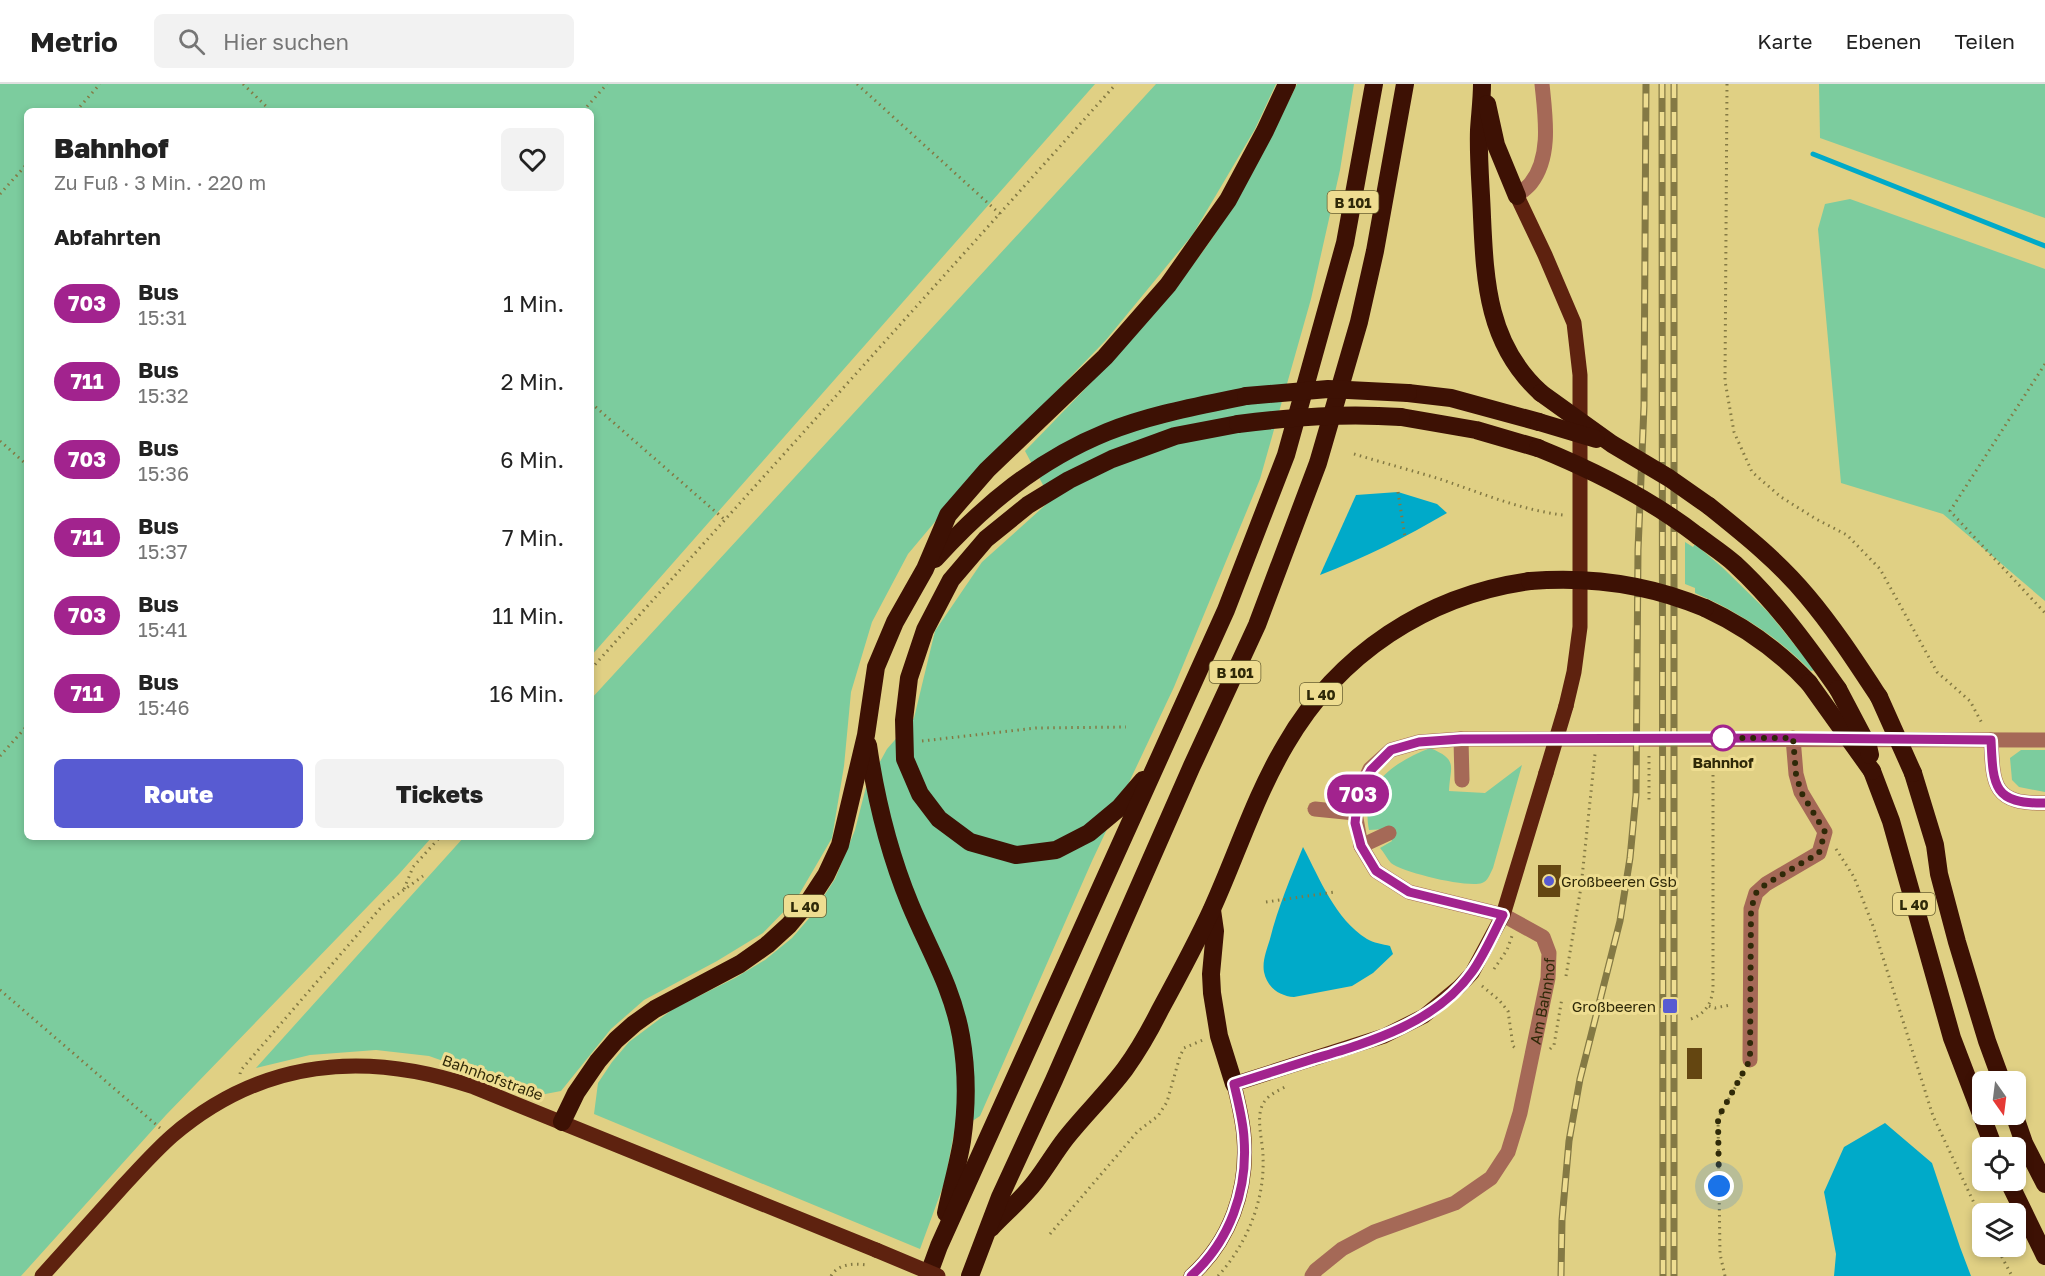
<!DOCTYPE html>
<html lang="de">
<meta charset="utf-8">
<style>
:root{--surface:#fff;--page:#f2f2f2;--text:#222;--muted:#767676;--line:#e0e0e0;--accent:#585bd2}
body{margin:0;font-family:"Golos Text",sans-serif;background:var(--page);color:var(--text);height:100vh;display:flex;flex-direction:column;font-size:22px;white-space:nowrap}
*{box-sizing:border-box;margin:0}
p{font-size:20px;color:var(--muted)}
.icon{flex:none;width:33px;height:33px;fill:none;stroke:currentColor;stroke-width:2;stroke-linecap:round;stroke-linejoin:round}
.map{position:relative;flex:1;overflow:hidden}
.details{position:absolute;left:24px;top:24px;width:570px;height:732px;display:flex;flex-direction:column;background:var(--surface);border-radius:9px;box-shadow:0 3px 9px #0003}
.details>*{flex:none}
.badge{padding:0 12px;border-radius:20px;font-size:21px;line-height:39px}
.needle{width:39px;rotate:166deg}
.buttons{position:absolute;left:1972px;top:987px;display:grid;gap:12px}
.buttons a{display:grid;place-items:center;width:54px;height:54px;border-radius:9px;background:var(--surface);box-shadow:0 3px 9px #0003;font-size:30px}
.you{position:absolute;width:30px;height:30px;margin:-15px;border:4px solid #fff;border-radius:50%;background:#1a73e8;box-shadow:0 0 0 9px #1a73e833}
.map>.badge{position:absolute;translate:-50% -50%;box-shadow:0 0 0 3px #fff}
h2{padding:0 30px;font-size:22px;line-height:54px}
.round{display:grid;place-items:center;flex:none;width:63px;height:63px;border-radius:9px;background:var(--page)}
.summary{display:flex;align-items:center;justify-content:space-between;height:102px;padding:0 30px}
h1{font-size:28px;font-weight:800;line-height:45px}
.primary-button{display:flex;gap:12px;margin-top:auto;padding:12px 30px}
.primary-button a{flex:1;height:69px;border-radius:9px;background:var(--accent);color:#fff;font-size:24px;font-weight:800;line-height:69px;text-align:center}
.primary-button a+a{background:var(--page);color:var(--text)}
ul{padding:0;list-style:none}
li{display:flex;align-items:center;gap:18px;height:78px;padding:0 30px}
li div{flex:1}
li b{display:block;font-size:22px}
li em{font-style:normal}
li .badge{min-width:66px;font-weight:700;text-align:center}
header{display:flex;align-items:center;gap:36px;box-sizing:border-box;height:84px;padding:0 30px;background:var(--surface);border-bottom:2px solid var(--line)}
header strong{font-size:28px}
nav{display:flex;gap:33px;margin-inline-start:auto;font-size:21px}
.search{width:420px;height:54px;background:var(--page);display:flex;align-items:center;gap:15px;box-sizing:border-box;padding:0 21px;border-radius:9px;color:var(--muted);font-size:22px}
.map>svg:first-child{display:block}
.green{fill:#7ccc9e}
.water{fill:#00aac9}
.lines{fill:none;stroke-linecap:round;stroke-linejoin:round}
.stream{stroke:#00aac9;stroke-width:5}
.building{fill:#644611}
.path{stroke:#837943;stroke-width:3;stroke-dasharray:1.5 4.5;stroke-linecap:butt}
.minor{stroke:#a56957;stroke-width:15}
.major{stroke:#5e220f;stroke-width:15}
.highway{stroke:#3d1104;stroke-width:18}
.rail-casing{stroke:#847944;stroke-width:7}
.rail{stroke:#eedd91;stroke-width:4.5;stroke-dasharray:14;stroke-linecap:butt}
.major-bridge{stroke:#5e220f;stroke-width:15}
.highway-bridge{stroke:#3d1104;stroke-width:18}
.line-casing{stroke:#fff;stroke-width:14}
.line{stroke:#a2238e;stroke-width:9}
.walk{stroke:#2f2908;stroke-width:6;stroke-dasharray:0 10.8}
.stop-dot{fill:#fff;stroke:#a2238e;stroke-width:3}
.poi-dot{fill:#585bd2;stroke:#eedd91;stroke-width:2}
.labels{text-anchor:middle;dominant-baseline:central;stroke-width:6;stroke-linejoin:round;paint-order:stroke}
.shield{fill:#eedd91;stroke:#685f31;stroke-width:1.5}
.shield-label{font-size:14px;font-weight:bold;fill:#2f2908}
.stop-label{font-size:15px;font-weight:bold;fill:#2f2908;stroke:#eedd91}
.poi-label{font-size:15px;fill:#2f2908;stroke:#eedd91;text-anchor:start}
.street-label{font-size:15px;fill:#2f2908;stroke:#eedd91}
</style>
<header>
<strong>Metrio</strong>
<div class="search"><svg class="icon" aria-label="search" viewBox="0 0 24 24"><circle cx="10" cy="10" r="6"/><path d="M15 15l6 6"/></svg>Hier suchen</div>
<nav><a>Karte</a><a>Ebenen</a><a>Teilen</a></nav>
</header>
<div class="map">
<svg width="2045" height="1192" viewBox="0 0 2045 1192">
<rect width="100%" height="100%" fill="#e0d084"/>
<!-- green -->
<g class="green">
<path d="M 0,0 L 1095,0 L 591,572 L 591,27 L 27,27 L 27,753 L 432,753 L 399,790 L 166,1031 L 21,1192 L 0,1192 Z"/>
<path d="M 1156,0 L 1276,0 L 1255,45 L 1193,150 L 1106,256 L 965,402 L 908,470 L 872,538 L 851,608 L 844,682 L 832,754 L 797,814 L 763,849 L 717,877 L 644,916 L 611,945 L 561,1007 L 540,1011 L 429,972 L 376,966 L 310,971 L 256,984 L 464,753 L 591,753 L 591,615 Z"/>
<path d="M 1297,0 L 1354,0 L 1340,86 L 1311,215 L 1260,395 L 1174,603 L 1092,777 L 980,1032 L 954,1049 L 945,1097 L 920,1165 L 594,1030 L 598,999 L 612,978 L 629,958 L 673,925 L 735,894 L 765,876 L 792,854 L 811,832 L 835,795 L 855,746 L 866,703 L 887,665 L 914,634 L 935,547 L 982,478 L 1051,416 L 1025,367 C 1088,302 1153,237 1206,163 C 1242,111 1269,57 1297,0 Z"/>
<path d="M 1819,0 L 2045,0 L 2045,134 L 1820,54 Z"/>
<path d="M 1850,115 L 2045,185 L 2045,517 L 1943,430 L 1841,399 L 1818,145 L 1825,120 Z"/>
<path d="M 1685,458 L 1693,463 L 1695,460 L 1723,484 L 1768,528 L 1815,586 L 1811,587 C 1778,553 1739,528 1695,509 L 1695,504 L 1685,500 Z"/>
<path d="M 1430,664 C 1459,676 1450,682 1449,707 L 1485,709 L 1522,681 L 1493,784 C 1490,790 1488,797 1482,799 C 1468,804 1404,789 1391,779 C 1387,775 1384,768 1380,764 L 1392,757 L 1386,745 L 1369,746 C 1360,700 1393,679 1430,664 Z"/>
<path d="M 2021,666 L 2045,666 L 2045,708 L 2019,703 L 2012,696 L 2010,674 Z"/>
</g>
<!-- water -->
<g class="water">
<path d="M 1398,408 L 1437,420 L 1447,429 C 1406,453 1364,474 1320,491 L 1356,411 Z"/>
<path d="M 1303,763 C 1320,795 1335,835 1367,855 C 1373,859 1383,860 1390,862 L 1393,870 L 1373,889 L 1352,902 L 1294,913 C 1279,912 1267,903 1264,888 C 1262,877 1267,865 1270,855 C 1278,823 1291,793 1303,763 Z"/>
<path d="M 1885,1039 L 1932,1079 L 1960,1163 L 1971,1192 L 1834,1192 L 1836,1170 L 1824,1108 L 1844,1063 Z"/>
</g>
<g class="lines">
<!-- stream -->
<path class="stream" d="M 1813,70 L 2045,162"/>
</g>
<!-- building -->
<g class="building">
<path d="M 1538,781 L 1561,781 L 1560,813 L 1538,813 Z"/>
<rect x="1687" y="964" width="15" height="31"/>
</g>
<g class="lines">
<!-- path -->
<g class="path">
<path d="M 243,0 L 271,27"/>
<path d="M 857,0 L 1000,130"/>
<path d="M 1727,0 L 1725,297 L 1734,348 L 1752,388 L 1781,413 L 1816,435 L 1847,451 L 1880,485 L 1937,588 L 1970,617 L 1983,641"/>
<path d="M 76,27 L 100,0"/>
<path d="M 583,27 L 607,0"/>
<path d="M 0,110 L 27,80"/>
<path d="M 2045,280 L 1950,427 L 2045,529"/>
<path d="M 591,319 L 725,436"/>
<path d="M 0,357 L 27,381"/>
<path d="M 1354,370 C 1384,379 1414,387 1443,396 C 1483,410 1522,426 1563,431"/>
<path d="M 1398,408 L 1405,453"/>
<path d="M 591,585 L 1116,0"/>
<path d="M 922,657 L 1036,644 L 1126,643"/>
<path d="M 0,672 L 27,642"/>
<path d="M 1649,672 L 1649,716"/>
<path d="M 1836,765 L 1854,793 L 1873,842 L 1933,1032 L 1983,1138"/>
<path d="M 404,805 L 413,783 L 440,753"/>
<path d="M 1266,818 L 1335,808"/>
<path d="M 1494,885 L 1507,866 L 1512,852"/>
<path d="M 1566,892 L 1581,803 L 1595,670"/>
<path d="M 1482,902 L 1499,916 L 1508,927 L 1513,962 L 1517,966"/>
<path d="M 0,906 L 160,1044"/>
<path d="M 1709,922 L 1715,924 L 1730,921"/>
<path d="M 1691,935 C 1705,930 1711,920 1713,906 L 1713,672"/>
<path d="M 1550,965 L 1554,961 L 1562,914"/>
<path d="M 240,990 L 241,986 L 383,821 L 423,792"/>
<path d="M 1050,1150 L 1138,1047 L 1158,1032 L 1167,1018 L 1180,972 L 1184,964 L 1203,956"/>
<path d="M 1996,1162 L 2012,1192"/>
<path d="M 831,1192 C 838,1180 853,1179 867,1181"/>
<path d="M 1218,1192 C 1247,1160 1265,1116 1263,1073 C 1263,1058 1256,1036 1262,1022 C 1266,1012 1277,1007 1287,1002"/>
<path d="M 1725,1192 L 1720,1170 L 1718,1034 L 1744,988"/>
</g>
<!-- minor -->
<g class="minor">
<path d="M 1517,112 C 1521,108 1527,104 1531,99 C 1552,72 1545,31 1542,0"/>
<path d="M 1461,655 L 1462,696"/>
<path d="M 1991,656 C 1993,702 1993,720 2045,719"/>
<path d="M 1315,725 L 1355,729"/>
<path d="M 1361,762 L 1389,749"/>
<path d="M 1750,976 L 1751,825 L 1756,809 L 1766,800 L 1819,769 L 1825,748 L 1801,708 L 1796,690 L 1793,654"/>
<path id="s1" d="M 1312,1192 L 1316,1186 L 1342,1165 L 1374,1148 L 1455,1119 L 1491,1094 L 1508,1068 L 1520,1029 L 1548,894 L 1549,869 L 1543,853 L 1503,831 L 1409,808 L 1376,787 L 1361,762 L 1355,729 L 1358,712 L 1370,685 L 1391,666 L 1419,658 L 1461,655 L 2045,656"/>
</g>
<!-- major -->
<g class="major">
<path d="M 1517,112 L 1545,171 L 1574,239 L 1580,291 L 1580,543 L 1574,588 L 1566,622"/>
<path d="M 42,1192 C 69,1162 97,1131 124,1101 C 139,1085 155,1067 172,1052 C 262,975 364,966 474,1003 L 876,1166"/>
<path d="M 1191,1192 C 1230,1157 1248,1106 1244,1054 C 1243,1036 1238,1018 1234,1000 L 1384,952 L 1424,932 L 1459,903 L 1472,889 L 1503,831 L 1546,689"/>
</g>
<!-- highway -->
<g class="highway">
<path d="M 1482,0 C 1482,15 1480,30 1479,46 C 1478,74 1481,104 1482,133 C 1485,199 1488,261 1541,309"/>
<path d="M 1487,20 L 1496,61 L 1517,112"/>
<path d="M 1408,309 L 1451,314 L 1539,338"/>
<path d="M 1401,333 L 1476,346 L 1538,364"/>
<path d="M 1709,422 C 1744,450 1779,478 1807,512 C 1834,544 1856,578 1879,613"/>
<path d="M 1698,452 C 1710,461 1724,470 1735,480 C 1775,517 1807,561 1838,605"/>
<path d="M 935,475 C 984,421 1038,376 1107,348 C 1152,330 1199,322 1246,312"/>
<path d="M 1705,524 C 1744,542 1780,568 1809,599"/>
<path d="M 868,661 C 876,716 889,769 910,820 C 929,866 952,902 961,952 C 967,986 967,1023 962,1057 C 958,1081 951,1105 946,1129"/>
<path d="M 1872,687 L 1891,737 L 1952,954 L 1994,1064"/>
<path d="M 1913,689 L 1935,761 L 1939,790 L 1957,858 L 1987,957 L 2002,998"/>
<path d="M 1143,696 L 1119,724 L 1089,749 L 1056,766 L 1016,771 L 970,758 L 939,735 L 920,710 L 905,675 L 904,636 L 909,594 L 925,546 L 951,496 L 986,455 L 1028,421 L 1069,396 L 1112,375 L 1175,352 L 1238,340"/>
<path d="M 1212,826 L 1215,847 L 1211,890 L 1212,909 L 1219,952 L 1234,1000"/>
<path d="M 2014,1030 L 2024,1059 L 2045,1100"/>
<path d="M 562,1038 L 576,1009 L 598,977 L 616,956 L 634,940 L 655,925 L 740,880 L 767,861 L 789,841 L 809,817 L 826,791 L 840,761 L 866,651 L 876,583 L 895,538 L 925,485 L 948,431 L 987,386 L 1105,273 L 1168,201 L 1228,116 L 1265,47 L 1287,0"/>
<path d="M 2008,1096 L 2045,1172"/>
<path d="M 991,1144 C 1005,1129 1022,1115 1035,1098 C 1046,1084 1055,1068 1066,1054 C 1085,1030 1107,1009 1125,985 C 1138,967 1150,946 1160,926 C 1178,893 1196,860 1212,825 C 1237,770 1255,712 1286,660 C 1338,570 1427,511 1530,497"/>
<path d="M 928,1192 L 939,1162 L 1226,526 L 1286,371 L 1345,159 L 1374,0"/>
<path d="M 970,1192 L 1000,1113 L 1054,996 L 1191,684 L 1257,541 L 1318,379 L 1359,238 L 1375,167 L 1405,0"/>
</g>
<!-- rail casing -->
<g class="rail-casing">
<g id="rail">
<path d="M 1662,0 L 1663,1192"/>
<path d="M 1674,0 L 1674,1192"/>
<path d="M 1561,1192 L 1562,1136 L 1569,1057 L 1580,995 L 1620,837 L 1630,774 L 1636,711 L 1638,466 L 1644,322 L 1646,0"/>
</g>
</g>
<!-- rail -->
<use href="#rail" class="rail"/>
<!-- major-bridge -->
<g class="major-bridge">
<path d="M 1546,689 L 1566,622"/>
<path d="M 876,1166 L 938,1192"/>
</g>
<!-- highway-bridge -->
<g class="highway-bridge">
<path d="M 1541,309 L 1612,360 L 1669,394 L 1709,422"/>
<path d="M 1246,312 L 1328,305 L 1408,309"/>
<path d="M 1539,338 L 1596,355"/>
<path d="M 1238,340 C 1294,333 1344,329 1401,333"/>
<path d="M 1538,364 C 1595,387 1649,414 1698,452"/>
<path d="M 1530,497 C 1591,492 1648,500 1705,524"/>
<path d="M 1809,599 L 1872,687"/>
<path d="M 1838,605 L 1868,662 L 1870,671"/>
<path d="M 1879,613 L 1913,689"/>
</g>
</g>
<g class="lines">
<!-- line casing -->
<g class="line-casing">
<path id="line" d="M 1191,1192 C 1230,1157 1248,1106 1244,1054 C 1243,1036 1238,1018 1234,1000 C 1260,992 1287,983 1313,975 C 1370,958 1436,939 1472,888 C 1484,871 1493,850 1503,831 L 1409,808 L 1376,787 L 1361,762 L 1355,739 L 1358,712 L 1364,699 L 1371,686 L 1391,666 L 1419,658 L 1461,655 L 1793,654 L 1991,656 C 1993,702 1993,720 2045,719"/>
</g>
<!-- line -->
<use href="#line" class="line"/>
<!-- walk -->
<path class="walk" d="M 1719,1102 L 1718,1034 L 1750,976 L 1751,825 L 1756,809 L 1766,800 L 1819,769 L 1825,748 L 1801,708 L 1796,690 L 1793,654 L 1723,654"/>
</g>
<!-- markers -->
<circle class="stop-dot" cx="1723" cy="654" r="12"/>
<g class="poi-dot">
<circle cx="1549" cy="797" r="6"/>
<rect x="1662" y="914" width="16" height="16" rx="3"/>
</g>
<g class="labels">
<!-- shield labels -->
<g class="shield">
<rect x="1327.5" y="107" width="51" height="22" rx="4.5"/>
<rect x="1209.5" y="577" width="51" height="22" rx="4.5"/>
<rect x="1300" y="599" width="42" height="22" rx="4.5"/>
<rect x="1893" y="809" width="42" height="22" rx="4.5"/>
<rect x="784" y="811" width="42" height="22" rx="4.5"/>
</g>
<g class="shield-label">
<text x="1353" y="118">B 101</text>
<text x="1235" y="588">B 101</text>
<text x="1321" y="610">L 40</text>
<text x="1914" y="820">L 40</text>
<text x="805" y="822">L 40</text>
</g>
<!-- stop labels -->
<g class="stop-label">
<text x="1723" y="678">Bahnhof</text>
</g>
<!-- poi labels -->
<g class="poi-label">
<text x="1561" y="797">Großbeeren Gsb</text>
<text x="1656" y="922" text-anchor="end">Großbeeren</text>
</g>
<!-- street labels -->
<g class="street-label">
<text stroke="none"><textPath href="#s1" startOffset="393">Am Bahnhof</textPath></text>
<text transform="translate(493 993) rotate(20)">Bahnhofstraße</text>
</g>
</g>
</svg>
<div class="buttons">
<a><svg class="needle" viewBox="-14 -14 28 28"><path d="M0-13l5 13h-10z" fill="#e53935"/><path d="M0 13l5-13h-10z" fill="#767676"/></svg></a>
<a><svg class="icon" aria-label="locate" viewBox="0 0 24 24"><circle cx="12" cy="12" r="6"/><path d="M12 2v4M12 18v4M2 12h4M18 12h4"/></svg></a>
<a><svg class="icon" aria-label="layers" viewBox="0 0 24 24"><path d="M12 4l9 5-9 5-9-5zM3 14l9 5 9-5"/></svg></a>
</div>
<div class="you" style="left:1719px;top:1102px"></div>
<b class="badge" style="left:1358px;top:710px;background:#a2238e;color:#fff">703</b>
<section class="details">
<div class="summary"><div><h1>Bahnhof</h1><p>Zu Fuß · 3 Min. · 220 m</p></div><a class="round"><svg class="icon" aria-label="heart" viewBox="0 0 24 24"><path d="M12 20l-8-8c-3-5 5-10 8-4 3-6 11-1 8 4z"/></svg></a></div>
<h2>Abfahrten</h2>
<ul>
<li><span class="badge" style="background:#a2238e;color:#fff">703</span><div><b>Bus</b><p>15:31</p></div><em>1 Min.</em></li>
<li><span class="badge" style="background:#a2238e;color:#fff">711</span><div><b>Bus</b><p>15:32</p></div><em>2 Min.</em></li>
<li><span class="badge" style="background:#a2238e;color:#fff">703</span><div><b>Bus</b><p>15:36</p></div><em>6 Min.</em></li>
<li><span class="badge" style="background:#a2238e;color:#fff">711</span><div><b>Bus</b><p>15:37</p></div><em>7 Min.</em></li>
<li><span class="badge" style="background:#a2238e;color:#fff">703</span><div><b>Bus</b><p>15:41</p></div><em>11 Min.</em></li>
<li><span class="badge" style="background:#a2238e;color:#fff">711</span><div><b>Bus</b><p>15:46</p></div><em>16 Min.</em></li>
</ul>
<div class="primary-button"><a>Route</a><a>Tickets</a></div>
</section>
</div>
